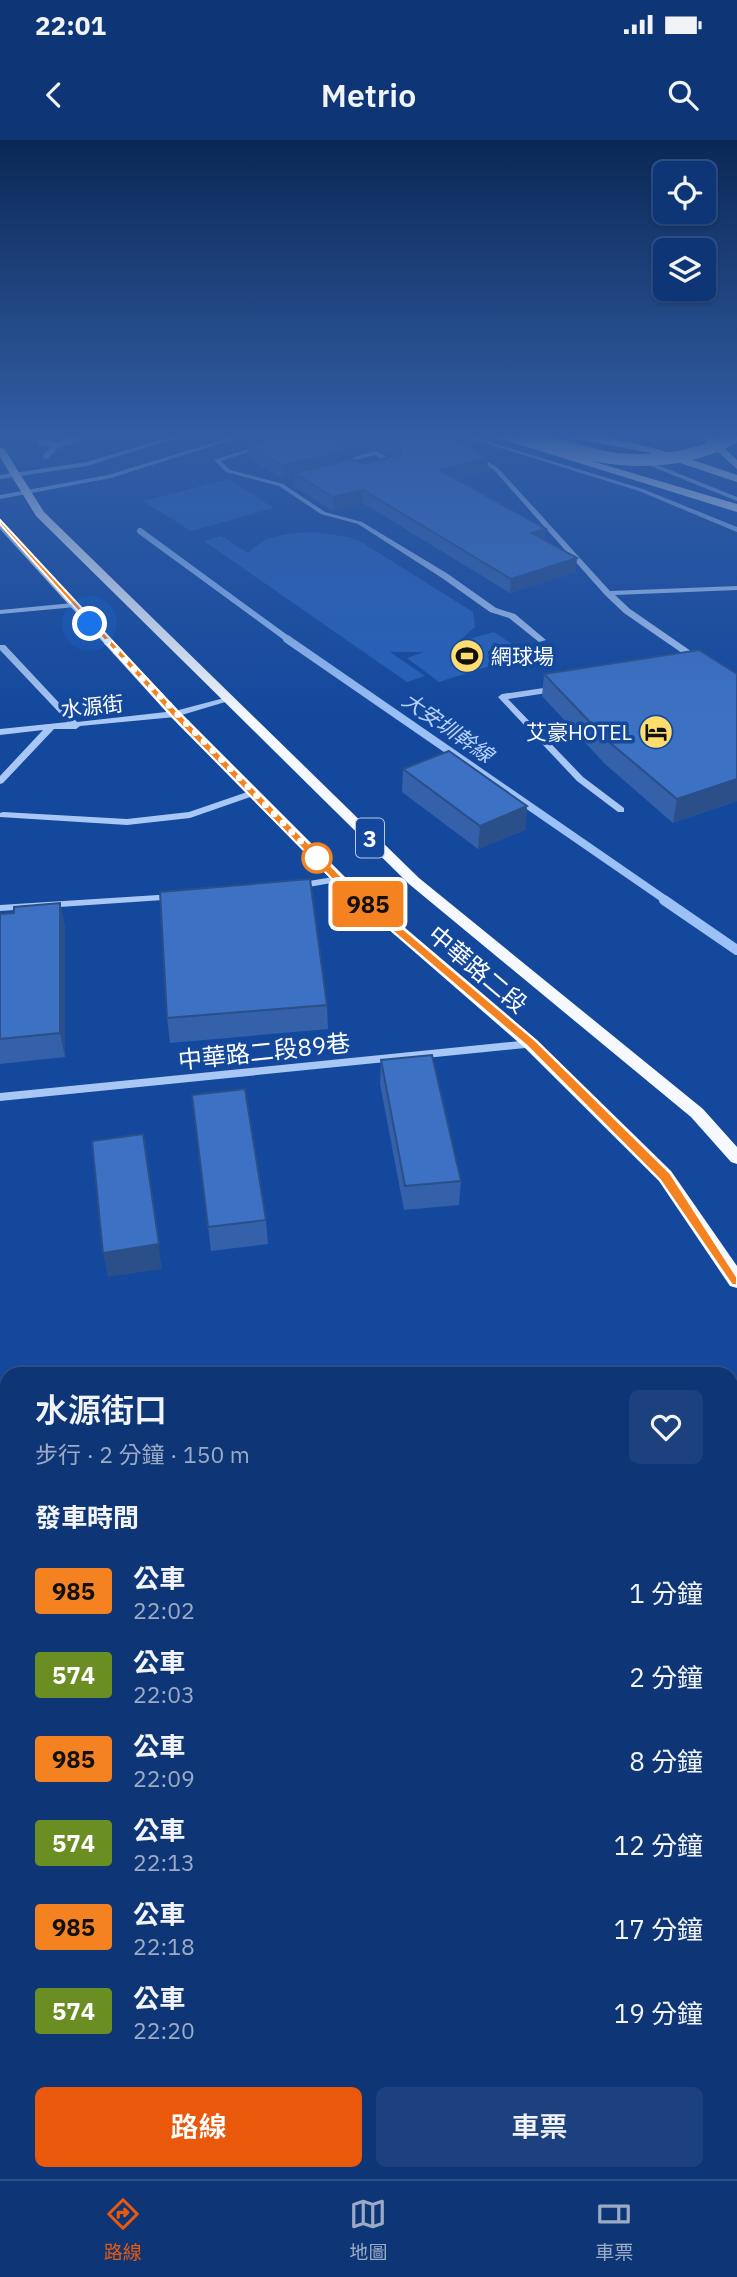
<!DOCTYPE html>
<html lang="zh-TW">
<meta charset="utf-8">
<style>
:root{--surface:#0e3676;--page:#1c417e;--text:#f1f3f6;--muted:#9babc5;--line:#2e5088;--accent:#ea580c}
body{margin:0;font-family:"IBM Plex Sans","Noto Sans TC",sans-serif;background:var(--page);color:var(--text);height:100vh;display:flex;flex-direction:column;font-size:26px;white-space:nowrap}
*{box-sizing:border-box;margin:0}
p{font-size:23px;color:var(--muted)}
.icon{flex:none;width:38px;height:38px;fill:none;stroke:currentColor;stroke-width:2;stroke-linecap:round;stroke-linejoin:round}
.map{position:relative;flex:1;overflow:hidden}
.side{position:absolute;left:0px;top:1227px;width:738px;height:814px;display:flex;flex-direction:column;background:var(--surface);border-radius:21px 21px 0 0;box-shadow:0 2px 5px #0004,0 0 0 2px var(--line)}
.side>*{flex:none}
.badge{padding:0 14px;border-radius:5px;font-size:24px;line-height:46px}
.buttons{position:absolute;left:653px;top:21px;display:grid;gap:14px}
.buttons a{display:grid;place-items:center;width:63px;height:63px;border-radius:10px;background:var(--surface);box-shadow:0 2px 5px #0004,0 0 0 2px var(--line);font-size:35px}
.you{position:absolute;width:35px;height:35px;margin:-18px;border:5px solid #fff;border-radius:50%;background:#1a73e8;box-shadow:0 0 0 10px #1a73e833}
.map>.badge{position:absolute;translate:-50% -50%;box-shadow:0 0 0 4px #fff}
h2{padding:0 35px;font-size:26px;line-height:63px}
.round{display:grid;place-items:center;flex:none;width:74px;height:74px;border-radius:10px;background:var(--page)}
.overview{display:flex;align-items:center;justify-content:space-between;height:119px;padding:0 35px}
h1{font-size:33px;font-weight:600;line-height:52px}
.action{display:flex;gap:14px;margin-top:auto;padding:14px 35px}
.action a{flex:1;height:80px;border-radius:10px;background:var(--accent);color:#fff;font-size:28px;font-weight:600;line-height:80px;text-align:center}
.action a+a{background:var(--page);color:var(--text)}
ul{padding:0;list-style:none}
li{display:flex;align-items:center;gap:21px;height:84px;padding:0 35px}
li div{flex:1}
li b{display:block;font-size:26px}
li em{font-style:normal}
li .badge{min-width:77px;font-weight:700;text-align:center}
.status{display:flex;justify-content:space-between;align-items:center;height:49px;padding:0 35px;background:var(--surface);direction:ltr}
.status svg{height:19px;fill:currentColor}
header{display:flex;justify-content:space-between;align-items:center;height:91px;padding:0 35px;background:var(--surface);font-size:32px;font-weight:600}
.tabs{display:flex;justify-content:space-around;align-items:center;height:98px;border-top:2px solid var(--line);background:var(--surface);font-size:19px;color:var(--muted)}
.tabs a{display:grid;justify-items:center;gap:4px}
.tabs .current{color:var(--accent)}
.map>svg:first-child{display:block}
.green{fill:#2661bb}
.lines{fill:none;stroke-linecap:round;stroke-linejoin:round}
.stream-far2{stroke:#9bc1f7;stroke-width:6}
.stream-far1{stroke:#9bc1f7;stroke-width:8}
.stream{stroke:#9bc1f7;stroke-width:10}
.minor{fill:#a9c7f4;fill-rule:evenodd}
.major{fill:#f6f9ff;fill-rule:evenodd}
.highway{fill:#fff;fill-rule:evenodd}
.highway-bridge{stroke:#fff;stroke-width:12}
.wall{fill:#3461a9;fill-rule:evenodd}
.shaded-wall{fill:#2a4f89}
.building{fill:#3c71c4;stroke:#2a4f89;stroke-width:2}
.line{fill:#f58220;stroke:#fff;stroke-width:2}
.walk{stroke:#fff;stroke-width:7;stroke-dasharray:0 12.6}
.stop-dot{fill:#fff;stroke:#f58220;stroke-width:3.5}
.labels{text-anchor:middle;dominant-baseline:central;stroke-width:7;stroke-linejoin:round;paint-order:stroke}
.far-poi-label{font-size:21px;fill:#fff;stroke:#13489d;text-anchor:start}
.far-street-label{font-size:21px;fill:#fff;stroke:#13489d}
.far-water-label{font-size:21px;font-style:italic;fill:#b6d2fa;stroke:#13489d}
.shield{fill:#13489d;stroke:#b8c8e2;stroke-width:2}
.shield-label{font-size:23px;font-weight:bold;fill:#fff}
.street-label{font-size:24px;fill:#fff;stroke:#13489d}
</style>
<div class="status"><b>22:01</b><svg viewBox="0 0 49 12"><path d="M0 12V9h3v3zM5 12V6h3v6zM10 12V3h3v9zM15 12V0h3v12zM26 1h20v11H26zM47 4h2v5h-2z"/></svg></div>
<header><svg class="icon" aria-label="back" viewBox="0 0 24 24"><path d="M15 5l-7 7 7 7"/></svg>Metrio<svg class="icon" aria-label="search" viewBox="0 0 24 24"><circle cx="10" cy="10" r="6"/><path d="M15 15l6 6"/></svg></header>
<div class="map">
<svg width="737" height="2039" viewBox="0 0 737 2039">
<rect width="100%" height="100%" fill="#13489d"/>
<!-- green -->
<g class="green">
<path d="M 229,339 L 274,368 L 191,391 L 143,361 Z"/>
<path d="M 313,392 L 349,397 L 363,403 L 473,472 L 475,487 L 458,502 L 494,492 L 527,514 L 439,542 L 407,518 L 424,512 L 390,512 L 425,536 L 407,542 L 204,401 L 221,396 L 248,413 C 265,395 289,393 313,392 Z"/>
</g>
<g class="lines">
<!-- stream-far2 -->
<g class="stream-far2">
<path d="M 41,302 L 57,305"/>
<path d="M 46,316 L 57,305 L 76,299"/>
<path d="M 140,391 L 289,500"/>
</g>
<!-- stream-far1 -->
<path class="stream-far1" d="M 287,499 L 667,761"/>
<!-- stream -->
<path class="stream" d="M 664,760 L 737,810"/>
<!-- minor -->
<g class="minor">
<path d="M 181,294 L 189,294 L 87,326 L 0,339 L 0,335 L 86,322 Z"/>
<path d="M 242,294 L 250,294 L 111,338 L 0,359 L 0,355 L 108,335 Z"/>
<path d="M 456,294 L 464,294 L 643,349 L 737,387 L 737,392 L 639,351 Z"/>
<path d="M 541,294 L 610,312 L 611,313 L 608,315 L 539,297 Z"/>
<path d="M 261,305 L 266,306 L 221,321 L 230,330 L 283,344 L 325,372 L 362,382 L 448,434 L 496,468 L 515,474 L 546,500 L 539,502 L 509,478 L 490,472 L 442,438 L 358,384 L 321,374 L 279,346 L 226,332 L 214,320 Z"/>
<path d="M 376,311 L 399,324 L 394,325 L 375,315 L 348,322 L 352,325 L 349,327 L 340,321 Z"/>
<path d="M 473,315 L 477,315 L 498,328 L 610,451 L 737,446 L 737,450 L 615,455 L 630,469 L 701,518 L 701,522 L 695,522 L 624,473 L 605,455 L 494,330 L 473,317 Z"/>
<path d="M 640,318 L 737,357 L 737,361 L 638,321 L 637,320 Z"/>
<path d="M 73,463 L 76,463 L 76,467 L 0,474 L 0,470 Z"/>
<path d="M 0,505 L 5,505 L 77,582 L 175,571 L 228,557 L 232,560 L 175,577 L 80,586 L 76,589 L 54,589 L 3,643 L 0,644 L 0,636 L 43,590 L 0,595 L 0,589 L 68,582 L 0,510 Z"/>
<path d="M 557,546 L 561,549 L 560,551 L 508,559 L 583,637 L 624,668 L 624,672 L 618,672 L 577,641 L 498,557 L 502,554 Z"/>
<path d="M 253,650 L 258,653 L 256,655 L 190,678 L 127,685 L 0,677 L 0,673 L 3,672 L 127,679 L 189,672 Z"/>
<path d="M 339,736 L 343,737 L 343,741 L 297,749 L 292,746 L 297,743 Z"/>
<path d="M 174,754 L 178,755 L 178,759 L 0,771 L 0,765 Z"/>
<path d="M 531,900 L 537,904 L 535,907 L 0,961 L 0,953 Z"/>
<path d="M 737,1486 L 737,1502 L 732,1504 L 732,1489 Z"/>
<path d="M 7,1669 L 7,1687 L 0,1689 L 0,1671 Z"/>
<path d="M 737,1973 L 737,1994 L 732,1996 L 732,1975 Z"/>
<path d="M 621,2034 L 650,2034 L 648,2039 L 619,2039 Z"/>
</g>
<!-- major -->
<g class="major">
<path d="M 0,307 L 5,310 L 44,372 L 419,738 L 703,969 L 737,1007 L 737,1024 L 731,1022 L 691,977 L 409,744 L 36,376 L 0,317 Z"/>
<path d="M 0,380 L 179,571 L 344,736 L 537,900 L 671,1031 L 737,1126 L 737,1148 L 730,1146 L 659,1041 L 525,908 L 334,742 L 171,577 L 0,389 Z"/>
</g>
<!-- highway -->
<g class="highway">
<path d="M 485,294 L 500,294 L 737,364 L 737,372 Z"/>
<path d="M 558,294 C 620,294 679,315 737,335 L 737,342 L 647,312 L 563,297 Z"/>
<path d="M 698,294 L 709,294 L 737,320 L 737,329 Z"/>
</g>
<!-- highway-bridge -->
<path class="highway-bridge" d="M 522,294 C 591,322 670,334 737,296"/>
</g>
<!-- wall -->
<g class="wall">
<path d="M 290,294 L 445,294 L 488,318 L 487,331 L 456,339 L 545,400 L 576,432 L 510,453 L 363,363 L 333,371 L 295,347 L 295,337 L 284,340 L 248,317 L 247,304 ZM 377,309 L 392,316 L 364,324 L 341,321 L 341,317 Z"/>
<path d="M 544,534 L 737,534 L 737,661 L 673,683 L 605,624 L 542,556 Z"/>
<path d="M 403,629 L 527,666 L 525,690 L 478,709 L 402,652 Z"/>
<path d="M 60,763 L 65,787 L 65,917 L 0,924 L 0,774 L 14,773 Z"/>
<path d="M 327,865 L 328,889 L 170,903 L 167,878 Z"/>
<path d="M 381,920 L 461,1041 L 459,1065 L 404,1070 L 380,944 Z"/>
<path d="M 192,955 L 266,1080 L 268,1104 L 211,1111 Z"/>
</g>
<!-- shaded-wall -->
<g class="shaded-wall">
<path d="M 377,296 L 377,309 L 341,317 L 341,325 L 294,333 L 295,337 L 284,340 L 283,326 L 340,304 Z"/>
<path d="M 488,318 L 487,331 L 440,343 L 440,330 Z"/>
<path d="M 363,350 L 363,363 L 333,371 L 333,357 Z"/>
<path d="M 546,389 L 545,402 L 532,393 Z"/>
<path d="M 577,418 L 576,432 L 510,453 L 511,439 Z"/>
<path d="M 737,639 L 737,661 L 673,683 L 677,659 Z"/>
<path d="M 527,666 L 525,690 L 478,709 L 480,686 Z"/>
<path d="M 60,763 L 65,787 L 65,917 L 60,893 Z"/>
<path d="M 143,994 L 162,1129 L 108,1137 L 103,1113 Z"/>
<path d="M 737,1685 L 737,1701 L 732,1702 L 732,1687 Z"/>
<path d="M 737,1952 L 737,1960 L 732,1962 L 732,1954 Z"/>
<path d="M 111,2034 L 118,2034 L 118,2039 L 112,2039 Z"/>
</g>
<!-- building -->
<g class="building">
<path d="M 290,294 L 445,294 L 488,318 L 440,330 L 546,389 L 532,393 L 577,418 L 511,439 L 363,350 L 333,357 L 294,333 L 352,319 L 364,324 L 401,314 L 400,308 L 377,296 L 340,304 L 340,312 L 283,326 L 247,304 Z"/>
<path d="M 699,510 L 737,534 L 737,639 L 677,659 L 608,601 L 544,534 Z"/>
<path d="M 449,611 L 527,666 L 480,686 L 403,629 Z"/>
<path d="M 310,739 L 327,865 L 167,878 L 160,752 Z"/>
<path d="M 60,763 L 60,893 L 0,899 L 0,774 L 14,773 L 14,767 Z"/>
<path d="M 432,915 L 461,1041 L 405,1046 L 381,920 Z"/>
<path d="M 245,949 L 266,1080 L 208,1087 L 192,955 Z"/>
<path d="M 143,994 L 159,1104 L 103,1113 L 92,1001 Z"/>
<path d="M 737,1551 L 737,1685 L 732,1687 L 732,1553 Z"/>
<path d="M 7,1737 L 7,2034 L 111,2034 L 112,2039 L 0,2039 L 0,1738 Z"/>
<path d="M 737,1782 L 737,1952 L 732,1954 L 732,1785 Z"/>
</g>
<!-- sky -->
<linearGradient id="sky" x2="0" y2="1"><stop stop-color="#0a2856"/><stop offset="0.51" stop-color="#335ea5"/><stop offset="1" stop-color="#335ea5" stop-opacity="0"/></linearGradient>
<rect width="737" height="579" fill="url(#sky)"/>
<!-- line -->
<path class="line" d="M 0,380 L 178,572 L 342,737 L 536,901 L 670,1033 L 737,1137 L 737,1145 L 732,1145 L 660,1040 L 527,906 L 335,742 L 172,576 L 0,384 Z"/>
<g class="lines">
<!-- walk -->
<path class="walk" d="M 90,484 L 321,722 L 317,718"/>
</g>
<!-- icons -->
<defs>
<g id="stadium-disc" transform="scale(1.75)"><circle r="9.5" fill="#ffdd6c" stroke="#13489d"/><path d="M0-5a6.5 5 0 1 0 0 10a6.5 5 0 1 0 0-10ZM-3.5-1.8h7v3.6h-7Z" fill="#111"/></g>
<g id="hotel-disc" transform="scale(1.75)"><circle r="9.5" fill="#ffdd6c" stroke="#13489d"/><path d="M-6-4.5h1.5V1H6V5H4.5V3h-9V5H-6ZM-4 0a1.8 1.8 0 1 1 3.6 0ZM.5 0V-2.5h3Q6-2.5 6 0Z" fill="#111"/></g>
</defs>
<g fill-rule="evenodd">
<use href="#stadium-disc" x="467" y="516"/>
<use href="#hotel-disc" x="656" y="592"/>
</g>
<!-- markers -->
<circle class="stop-dot" cx="317" cy="718" r="14"/>
<g class="labels">
<!-- far-poi labels -->
<g class="far-poi-label">
<text x="491" y="516">網球場</text>
<text x="632" y="592" text-anchor="end">艾豪HOTEL</text>
</g>
<!-- far-street labels -->
<g class="far-street-label">
<text transform="translate(92 566) rotate(-6)">水源街</text>
</g>
<!-- far-water labels -->
<g class="far-water-label">
<text transform="translate(448 587) rotate(35)">大安圳幹線</text>
</g>
<!-- shield labels -->
<rect class="shield" x="356" y="678.5" width="28" height="39" rx="5"/>
<g class="shield-label">
<text x="370" y="698">3</text>
</g>
<!-- street labels -->
<g class="street-label">
<text transform="translate(478 829) rotate(40)">中華路二段</text>
<text transform="translate(264 911) rotate(-6)">中華路二段89巷</text>
</g>
</g>
</svg>
<div class="buttons">
<a><svg class="icon" aria-label="locate" viewBox="0 0 24 24"><circle cx="12" cy="12" r="6"/><path d="M12 2v4M12 18v4M2 12h4M18 12h4"/></svg></a>
<a><svg class="icon" aria-label="layers" viewBox="0 0 24 24"><path d="M12 4l9 5-9 5-9-5zM3 14l9 5 9-5"/></svg></a>
</div>
<div class="you" style="left:90px;top:484px"></div>
<b class="badge" style="left:368px;top:764px;background:#f58220;color:#111">985</b>
<section class="side">
<div class="overview"><div><h1>水源街口</h1><p>步行 · 2 分鐘 · 150 m</p></div><a class="round"><svg class="icon" aria-label="heart" viewBox="0 0 24 24"><path d="M12 20l-8-8c-3-5 5-10 8-4 3-6 11-1 8 4z"/></svg></a></div>
<h2>發車時間</h2>
<ul>
<li><span class="badge" style="background:#f58220;color:#111">985</span><div><b>公車</b><p>22:02</p></div><em>1 分鐘</em></li>
<li><span class="badge" style="background:#6b8e23;color:#fff">574</span><div><b>公車</b><p>22:03</p></div><em>2 分鐘</em></li>
<li><span class="badge" style="background:#f58220;color:#111">985</span><div><b>公車</b><p>22:09</p></div><em>8 分鐘</em></li>
<li><span class="badge" style="background:#6b8e23;color:#fff">574</span><div><b>公車</b><p>22:13</p></div><em>12 分鐘</em></li>
<li><span class="badge" style="background:#f58220;color:#111">985</span><div><b>公車</b><p>22:18</p></div><em>17 分鐘</em></li>
<li><span class="badge" style="background:#6b8e23;color:#fff">574</span><div><b>公車</b><p>22:20</p></div><em>19 分鐘</em></li>
</ul>
<div class="action"><a>路線</a><a>車票</a></div>
</section>
</div>
<nav class="tabs">
<a class="current"><svg class="icon" aria-label="directions" viewBox="0 0 24 24"><path d="M12 3l9 9-9 9-9-9zM9 14v-3h6M13 9l2 2-2 2"/></svg>路線</a>
<a><svg class="icon" aria-label="map" viewBox="0 0 24 24"><path d="M3 6l6-2 6 2 6-2v14l-6 2-6-2-6 2zM9 4v14M15 6v14"/></svg>地圖</a>
<a><svg class="icon" aria-label="tickets" viewBox="0 0 24 24"><path d="M3 7h18v10H3zM15 7v10"/></svg>車票</a>
</nav>
